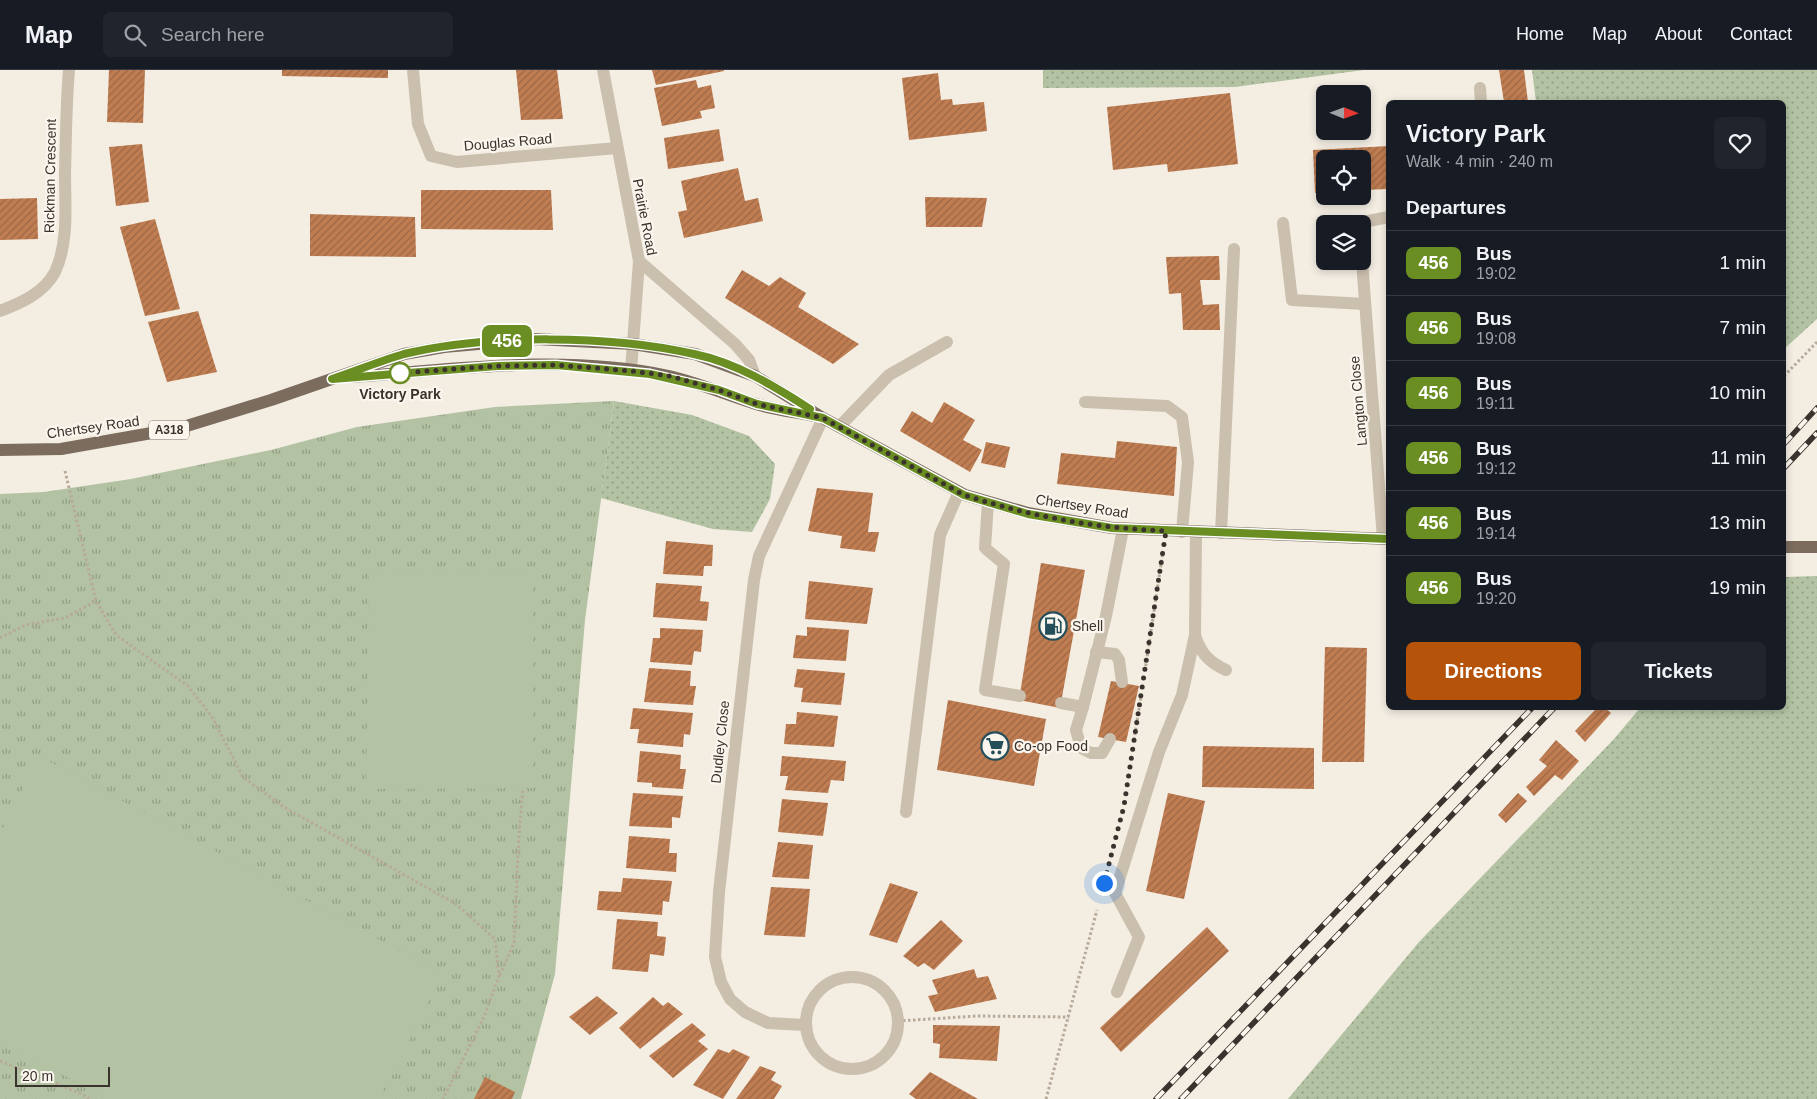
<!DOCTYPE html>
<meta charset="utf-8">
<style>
:root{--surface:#171b24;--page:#20242c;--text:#f1f3f6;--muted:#9ea1a6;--line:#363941;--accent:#b45309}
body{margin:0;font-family:Helvetica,sans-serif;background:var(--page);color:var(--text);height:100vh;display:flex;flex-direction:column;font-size:19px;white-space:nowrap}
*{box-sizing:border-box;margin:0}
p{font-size:16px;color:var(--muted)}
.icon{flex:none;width:28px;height:28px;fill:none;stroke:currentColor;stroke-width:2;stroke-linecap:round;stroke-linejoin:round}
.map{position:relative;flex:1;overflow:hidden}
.panel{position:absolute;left:1386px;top:30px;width:400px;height:610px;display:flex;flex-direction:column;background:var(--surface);border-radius:8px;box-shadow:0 2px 8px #0003}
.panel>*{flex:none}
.badge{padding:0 10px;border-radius:8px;font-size:18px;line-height:32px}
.needle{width:32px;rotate:91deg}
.controls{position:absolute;left:1316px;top:15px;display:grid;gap:10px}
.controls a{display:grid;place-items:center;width:55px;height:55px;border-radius:8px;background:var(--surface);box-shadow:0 2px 8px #0003;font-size:25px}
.scale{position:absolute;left:15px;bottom:12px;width:95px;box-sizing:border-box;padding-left:5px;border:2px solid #3a322c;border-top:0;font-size:14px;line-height:18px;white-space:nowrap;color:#3a322c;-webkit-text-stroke:4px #faf6ee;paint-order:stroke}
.you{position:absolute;width:25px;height:25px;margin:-12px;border:4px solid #fff;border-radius:50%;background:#1a73e8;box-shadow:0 0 0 8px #1a73e833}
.map>.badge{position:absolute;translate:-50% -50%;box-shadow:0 0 0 2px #fff}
h2{padding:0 20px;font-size:19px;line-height:45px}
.round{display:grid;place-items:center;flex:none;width:52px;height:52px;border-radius:8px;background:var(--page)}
.head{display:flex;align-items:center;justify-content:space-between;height:85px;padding:0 20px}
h1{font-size:24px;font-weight:800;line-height:38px}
.cta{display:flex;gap:10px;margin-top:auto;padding:10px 20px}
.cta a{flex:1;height:58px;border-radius:8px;background:var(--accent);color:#fff;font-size:20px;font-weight:800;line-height:58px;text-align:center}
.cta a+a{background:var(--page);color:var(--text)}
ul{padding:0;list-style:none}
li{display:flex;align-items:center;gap:15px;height:65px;padding:0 20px;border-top:1px solid var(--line)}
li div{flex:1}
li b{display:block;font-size:19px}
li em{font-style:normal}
li .badge{min-width:55px;font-weight:700;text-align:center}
header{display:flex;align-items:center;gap:30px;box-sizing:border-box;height:70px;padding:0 25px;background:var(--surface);border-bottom:1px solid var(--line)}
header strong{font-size:24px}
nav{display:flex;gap:28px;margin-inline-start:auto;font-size:18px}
.search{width:350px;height:45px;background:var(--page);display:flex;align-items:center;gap:12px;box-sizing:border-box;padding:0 18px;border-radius:8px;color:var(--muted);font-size:19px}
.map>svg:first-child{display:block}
.grass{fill:url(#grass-dots)}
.park{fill:url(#park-tufts)}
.pitch{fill:#b2c2a2}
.building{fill:url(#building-hatch)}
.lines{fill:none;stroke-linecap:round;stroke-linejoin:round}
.path{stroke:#b7aa98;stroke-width:3;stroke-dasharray:2.5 2.5;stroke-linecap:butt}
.service{stroke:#cbbfae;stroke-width:12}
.minor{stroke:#cbbfae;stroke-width:12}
.primary{stroke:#7b6c5e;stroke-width:12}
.rail-casing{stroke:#3a322c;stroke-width:5.5}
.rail{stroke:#faf6ee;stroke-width:4;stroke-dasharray:11;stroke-linecap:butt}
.line-casing{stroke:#fff;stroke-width:11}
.line{stroke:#6b8e23;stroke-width:8}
.walk{stroke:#3a322c;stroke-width:5;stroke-dasharray:0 9}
.stop-dot{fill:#fff;stroke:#6b8e23;stroke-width:2.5}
.labels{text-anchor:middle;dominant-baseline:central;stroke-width:4.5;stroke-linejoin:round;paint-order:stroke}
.shield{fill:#faf6ee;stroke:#746d66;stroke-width:1}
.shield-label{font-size:12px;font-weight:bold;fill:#3a322c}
.street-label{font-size:14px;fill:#3a322c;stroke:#faf6ee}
.stop-label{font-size:14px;font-weight:bold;fill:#3a322c;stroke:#faf6ee}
.poi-label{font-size:14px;fill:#3a322c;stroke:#faf6ee;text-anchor:start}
</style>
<header>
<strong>Map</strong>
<div class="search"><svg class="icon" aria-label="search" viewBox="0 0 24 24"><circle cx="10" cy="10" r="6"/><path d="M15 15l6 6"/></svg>Search here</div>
<nav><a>Home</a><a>Map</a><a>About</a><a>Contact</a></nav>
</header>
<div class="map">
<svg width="1817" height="1029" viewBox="0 0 1817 1029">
<defs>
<pattern id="grass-dots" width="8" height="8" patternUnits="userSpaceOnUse" patternTransform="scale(1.25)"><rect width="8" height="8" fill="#b2c2a2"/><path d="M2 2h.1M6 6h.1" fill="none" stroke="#929e84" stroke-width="1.8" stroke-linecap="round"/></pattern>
<pattern id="park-tufts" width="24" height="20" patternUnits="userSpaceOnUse" patternTransform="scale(1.25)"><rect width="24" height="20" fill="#b2c2a2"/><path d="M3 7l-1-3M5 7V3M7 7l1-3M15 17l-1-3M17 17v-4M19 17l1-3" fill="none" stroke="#929e84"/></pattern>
<pattern id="building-hatch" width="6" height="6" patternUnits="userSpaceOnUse" patternTransform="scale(1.25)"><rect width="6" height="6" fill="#c07d52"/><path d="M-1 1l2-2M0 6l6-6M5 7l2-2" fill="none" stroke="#9d6744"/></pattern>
</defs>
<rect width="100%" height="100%" fill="#f3ede2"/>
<!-- grass -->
<g class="grass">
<path d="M 1043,0 L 1364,0 L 1235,17 L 1043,18 Z"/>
<path d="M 1532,0 L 1817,0 L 1817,249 L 1784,279 L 1784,32 L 1536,32 Z"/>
<path d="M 614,331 L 692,345 L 749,366 L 775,394 L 770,429 L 752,462 L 713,459 L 601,428 Z"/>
<path d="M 1817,506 L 1817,1029 L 1288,1029 L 1419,872 L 1614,669 L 1640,638 L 1784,638 L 1784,507 Z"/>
</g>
<!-- park -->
<path class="park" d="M 614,331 L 585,550 L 555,904 L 521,1029 L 0,1029 L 0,424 L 44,422 L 131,409 L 271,380 L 357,357 L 495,337 Z"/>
<!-- pitch -->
<g class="pitch">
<path d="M 369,501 L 533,504 L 533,718 L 366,719 Z"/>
<path d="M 39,686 L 443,904 L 379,1029 L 109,1029 L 0,972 L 0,764 Z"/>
</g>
<!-- building -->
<g class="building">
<path d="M 109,0 L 145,0 L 143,53 L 107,52 Z"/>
<path d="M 282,0 L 388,0 L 388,8 L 282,6 Z"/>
<path d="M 516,0 L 557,0 L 563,49 L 521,50 Z"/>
<path d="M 652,0 L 724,0 L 724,1 L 656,15 Z"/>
<path d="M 1499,0 L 1524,0 L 1528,32 L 1504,32 Z"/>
<path d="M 938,3 L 941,30 L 952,29 L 953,35 L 984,32 L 987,61 L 909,70 L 902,8 Z"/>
<path d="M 696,10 L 698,18 L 711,15 L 715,38 L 700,41 L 702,48 L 662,56 L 654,18 Z"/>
<path d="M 1230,23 L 1238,94 L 1168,102 L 1167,94 L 1113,100 L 1107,37 Z"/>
<path d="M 719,59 L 724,91 L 668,99 L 664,68 Z"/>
<path d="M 142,74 L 149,132 L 116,136 L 109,77 Z"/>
<path d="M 1389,76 L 1389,119 L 1362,120 L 1362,89 L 1325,89 L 1325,122 L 1315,123 L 1313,80 Z"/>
<path d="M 738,98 L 745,131 L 758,128 L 763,151 L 684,168 L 678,142 L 687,140 L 681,111 Z"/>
<path d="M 421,120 L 551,120 L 553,160 L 421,159 Z"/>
<path d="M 925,127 L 987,128 L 982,157 L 926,157 Z"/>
<path d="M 37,128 L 38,169 L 0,170 L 0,129 Z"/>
<path d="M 310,144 L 415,147 L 416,187 L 310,186 Z"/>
<path d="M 155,149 L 180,239 L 145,246 L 120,157 Z"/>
<path d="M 1219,186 L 1220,210 L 1200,210 L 1203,235 L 1219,234 L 1220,260 L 1183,260 L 1181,223 L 1169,224 L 1166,187 Z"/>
<path d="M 742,200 L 769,216 L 780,207 L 806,223 L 798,237 L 859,274 L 833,294 L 725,228 Z"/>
<path d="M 198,241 L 217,302 L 167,312 L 148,252 Z"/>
<path d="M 944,332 L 975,350 L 963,370 L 982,380 L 970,402 L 900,361 L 912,341 L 932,353 Z"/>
<path d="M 1117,371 L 1177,377 L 1174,426 L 1057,414 L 1061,383 L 1115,388 Z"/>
<path d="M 986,372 L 1010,377 L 1005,398 L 981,393 Z"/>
<path d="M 817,418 L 873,423 L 868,462 L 879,462 L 875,482 L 840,478 L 842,466 L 808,461 Z"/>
<path d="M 666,471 L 713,475 L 712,496 L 704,496 L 703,506 L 663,504 Z"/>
<path d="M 1041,493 L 1085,500 L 1060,638 L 1019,630 Z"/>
<path d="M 809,511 L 873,518 L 867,554 L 805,549 Z"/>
<path d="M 656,513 L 702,516 L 700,531 L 709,532 L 707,551 L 653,547 Z"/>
<path d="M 807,557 L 849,560 L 846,591 L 793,588 L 796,565 L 807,566 Z"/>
<path d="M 660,558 L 703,560 L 701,582 L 694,581 L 692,595 L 650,592 L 653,568 L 660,568 Z"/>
<path d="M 1325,577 L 1367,578 L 1364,692 L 1322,692 Z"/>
<path d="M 649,598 L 691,601 L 690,616 L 696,616 L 693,635 L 644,632 Z"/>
<path d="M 797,599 L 845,603 L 841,635 L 801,632 L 803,618 L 794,617 Z"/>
<path d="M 1111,611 L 1139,616 L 1126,672 L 1098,667 Z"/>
<path d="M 948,630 L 1046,649 L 1034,716 L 937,700 Z"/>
<path d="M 633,638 L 693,643 L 690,665 L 684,664 L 683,677 L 637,673 L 639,659 L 630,659 Z"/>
<path d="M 1597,638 L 1605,638 L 1611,643 L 1585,672 L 1575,661 Z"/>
<path d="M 797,642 L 838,646 L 834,677 L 784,674 L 786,654 L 796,654 Z"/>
<path d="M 1556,670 L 1579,691 L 1562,710 L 1555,705 L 1534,726 L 1526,717 L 1547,696 L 1539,690 Z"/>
<path d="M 1203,676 L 1314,678 L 1314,719 L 1202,717 Z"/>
<path d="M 640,681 L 681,685 L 680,699 L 686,699 L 683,719 L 652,717 L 652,713 L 637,712 Z"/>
<path d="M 782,686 L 846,691 L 844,711 L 831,710 L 828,723 L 785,720 L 788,706 L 780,706 Z"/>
<path d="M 633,723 L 683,726 L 680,748 L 672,747 L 672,758 L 629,756 Z"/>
<path d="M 1168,723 L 1205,731 L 1184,829 L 1146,821 Z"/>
<path d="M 1518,723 L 1527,731 L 1506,753 L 1498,745 Z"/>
<path d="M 782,729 L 828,733 L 823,766 L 778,762 Z"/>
<path d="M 629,766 L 670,769 L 669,783 L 677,783 L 676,802 L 626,798 Z"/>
<path d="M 778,772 L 813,775 L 809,809 L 772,807 Z"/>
<path d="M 623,808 L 672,811 L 669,832 L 663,831 L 662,845 L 597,840 L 599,821 L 621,822 Z"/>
<path d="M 890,813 L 918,822 L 897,873 L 869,865 Z"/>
<path d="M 771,817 L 810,819 L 805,867 L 764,865 Z"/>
<path d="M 617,849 L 658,852 L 657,866 L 666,867 L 664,886 L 650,884 L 648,902 L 612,899 Z"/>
<path d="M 941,850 L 963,871 L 934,900 L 924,893 L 918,897 L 903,886 Z"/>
<path d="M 1207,857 L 1229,881 L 1121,982 L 1100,958 Z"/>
<path d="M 974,899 L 977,908 L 988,906 L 997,929 L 935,942 L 928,926 L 938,924 L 932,910 Z"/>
<path d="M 597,926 L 618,943 L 590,965 L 569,947 Z"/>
<path d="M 653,927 L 663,936 L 668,932 L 683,944 L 640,979 L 619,958 Z"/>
<path d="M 692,953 L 706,965 L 698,971 L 708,979 L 673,1008 L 649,986 Z"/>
<path d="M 933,955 L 1000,956 L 997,991 L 939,988 L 940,974 L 933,973 Z"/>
<path d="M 718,979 L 729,983 L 733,979 L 750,987 L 723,1029 L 693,1015 Z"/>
<path d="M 760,996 L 776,1002 L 771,1010 L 782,1016 L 774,1029 L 736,1029 Z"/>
<path d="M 930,1002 L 978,1029 L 916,1029 L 909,1024 Z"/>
<path d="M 485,1007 L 515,1022 L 512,1029 L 474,1029 Z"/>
</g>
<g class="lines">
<!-- path -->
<g class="path">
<path d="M 1784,306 L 1817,272"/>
<path d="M 65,401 L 96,531 L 116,565 L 188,616 L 212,647 L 243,707 L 282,736 L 456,834 L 495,869 L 499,906 L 484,947 L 443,1029"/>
<path d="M 0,568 L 25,555 L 65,548 L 96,531"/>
<path d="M 1145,601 L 1163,481"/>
<path d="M 1134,670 L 1141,627"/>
<path d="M 500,905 L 514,873 L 519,764 L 523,718"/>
<path d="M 898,951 L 977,946 L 1069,947"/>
<path d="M 0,991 L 82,1024 L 89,1029"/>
<path d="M 1046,1029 L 1097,840"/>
</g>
<!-- service -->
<g class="service">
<path d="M 1480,18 L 1481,32"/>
<path d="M 1283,153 L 1292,230 L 1365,234"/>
<path d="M 1085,332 L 1167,336 L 1182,347 L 1188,392 L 1182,462"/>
<path d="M 839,357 L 889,305 L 947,272"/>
<path d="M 988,432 L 985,478 L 1004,494 L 985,620 L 1020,626"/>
<path d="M 1196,462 L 1195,565 C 1201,584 1209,592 1226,600"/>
<path d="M 1221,463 L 1234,179"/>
<path d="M 1096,582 L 1115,584 L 1119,590 L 1122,612"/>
<path d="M 1061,633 L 1083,637 L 1106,546 L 1123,459"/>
<path d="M 1083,637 L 1076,660 L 1081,678 L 1091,683 L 1102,683 L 1110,669"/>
<path d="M 906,742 L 940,465 L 959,422"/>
<path d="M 1117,922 L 1139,867 L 1115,823 L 1159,682 L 1182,625 L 1195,565"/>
</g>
<!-- minor -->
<g class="minor">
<path d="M 413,0 L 418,54 L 431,86 L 457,92 L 617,78"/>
<path d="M 603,0 L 639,191 L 631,301"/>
<path d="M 1326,151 L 1358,153 L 1389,147"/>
<path d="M 639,191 L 735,274 L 749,290 L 755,306"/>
<path d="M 1362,191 L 1383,469"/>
<path d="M 0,241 C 21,233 44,223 55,202 C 69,172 65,135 65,103 C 66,69 66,35 69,0"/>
<circle cx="852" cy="953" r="46"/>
<path d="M 805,955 L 768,953 L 745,942 L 730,929 L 721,912 L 715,887 L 719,822 L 754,510 L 759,486 L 823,348"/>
</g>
<!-- primary -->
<g class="primary">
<path d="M 352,307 C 457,299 565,284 669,306 C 699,313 727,325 756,334 C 775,340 796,342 815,346"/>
<path d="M 0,380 L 61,379 L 180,358 L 271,330 L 404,284 L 444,277 L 536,269 L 633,274 L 695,284 L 755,306 L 823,348 L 965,425 L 1028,443 L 1112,458 L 1389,469"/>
<path d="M 1784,477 L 1817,477"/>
</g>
<!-- rail casing -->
<g class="rail-casing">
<g id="rail">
<path d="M 1784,374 L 1817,338"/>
<path d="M 1784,398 L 1817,363"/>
<path d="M 1156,1029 L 1532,638"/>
<path d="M 1181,1029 L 1554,638"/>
</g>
</g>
<!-- rail -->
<use href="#rail" class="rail"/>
</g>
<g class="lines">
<!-- line casing -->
<g class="line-casing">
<path id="line" d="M 810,339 C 774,316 737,293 694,284 C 612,265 486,264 404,284 C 380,291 356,301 332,309 L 497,296 L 556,295 L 650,304 L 719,320 L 757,334 L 823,348 L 964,425 L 1028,444 L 1112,458 L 1389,469"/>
</g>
<!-- line -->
<use href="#line" class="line"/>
<!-- walk -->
<path class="walk" d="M 400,303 L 497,296 L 556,295 L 631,301 L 670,306 L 719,320 L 757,334 L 823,348 L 964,425 C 1032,447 1096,458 1166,461 L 1124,736 L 1104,813"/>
</g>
<!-- icons -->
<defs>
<g id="fuel-ring" transform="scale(1.4375)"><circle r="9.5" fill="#faf6ee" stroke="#234e5a" stroke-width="1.5"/><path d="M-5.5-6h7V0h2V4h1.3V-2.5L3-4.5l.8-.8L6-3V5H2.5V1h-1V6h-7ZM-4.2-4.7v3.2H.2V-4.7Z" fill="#234e5a"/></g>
<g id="supermarket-ring" transform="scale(1.4375)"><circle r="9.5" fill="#faf6ee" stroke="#234e5a" stroke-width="1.5"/><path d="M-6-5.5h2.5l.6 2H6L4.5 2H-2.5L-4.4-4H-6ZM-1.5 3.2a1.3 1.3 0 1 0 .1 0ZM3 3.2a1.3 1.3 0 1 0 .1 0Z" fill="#234e5a"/></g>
</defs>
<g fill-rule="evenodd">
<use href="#fuel-ring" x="1053" y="556"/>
<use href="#supermarket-ring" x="995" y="676"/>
</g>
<!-- markers -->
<circle class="stop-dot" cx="400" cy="303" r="10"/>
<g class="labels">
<!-- shield labels -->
<rect class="shield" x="149" y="350.5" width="40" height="19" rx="4"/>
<g class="shield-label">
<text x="169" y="360">A318</text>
</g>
<!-- street labels -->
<g class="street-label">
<text transform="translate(508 72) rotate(-5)">Douglas Road</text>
<text transform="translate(50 106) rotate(-89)">Rickman Crescent</text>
<text transform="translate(645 147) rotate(79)">Prairie Road</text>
<text transform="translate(1358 331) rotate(-95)">Langton Close</text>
<text transform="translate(93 357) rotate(-8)">Chertsey Road</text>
<text transform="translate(1082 436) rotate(9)">Chertsey Road</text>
<text transform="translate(720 672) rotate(-84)">Dudley Close</text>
</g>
<!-- stop labels -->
<g class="stop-label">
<text x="400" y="324">Victory Park</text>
</g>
<!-- poi labels -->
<g class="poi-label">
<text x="1072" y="556">Shell</text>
<text x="1014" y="676">Co-op Food</text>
</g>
</g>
</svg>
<div class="controls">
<a><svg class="needle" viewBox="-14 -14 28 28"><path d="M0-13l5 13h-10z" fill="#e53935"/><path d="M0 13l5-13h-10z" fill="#9ea1a6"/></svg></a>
<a><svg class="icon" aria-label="locate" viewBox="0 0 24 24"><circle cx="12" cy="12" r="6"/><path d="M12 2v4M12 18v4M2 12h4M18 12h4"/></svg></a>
<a><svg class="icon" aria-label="layers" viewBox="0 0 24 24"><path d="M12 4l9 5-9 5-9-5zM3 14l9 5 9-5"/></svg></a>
</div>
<div class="scale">20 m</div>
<div class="you" style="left:1104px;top:813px"></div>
<b class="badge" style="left:507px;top:271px;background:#6b8e23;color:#fff">456</b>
<section class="panel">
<div class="head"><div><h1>Victory Park</h1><p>Walk · 4 min · 240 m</p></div><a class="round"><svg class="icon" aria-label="heart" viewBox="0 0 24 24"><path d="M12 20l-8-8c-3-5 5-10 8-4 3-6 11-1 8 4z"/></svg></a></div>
<h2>Departures</h2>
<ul>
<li><span class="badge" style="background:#6b8e23;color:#fff">456</span><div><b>Bus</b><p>19:02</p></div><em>1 min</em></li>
<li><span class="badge" style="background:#6b8e23;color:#fff">456</span><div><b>Bus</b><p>19:08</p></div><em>7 min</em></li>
<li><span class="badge" style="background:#6b8e23;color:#fff">456</span><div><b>Bus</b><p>19:11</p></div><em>10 min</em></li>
<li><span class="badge" style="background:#6b8e23;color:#fff">456</span><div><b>Bus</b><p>19:12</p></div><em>11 min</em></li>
<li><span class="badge" style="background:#6b8e23;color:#fff">456</span><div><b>Bus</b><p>19:14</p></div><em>13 min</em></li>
<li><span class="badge" style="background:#6b8e23;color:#fff">456</span><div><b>Bus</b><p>19:20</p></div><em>19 min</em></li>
</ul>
<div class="cta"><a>Directions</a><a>Tickets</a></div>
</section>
</div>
